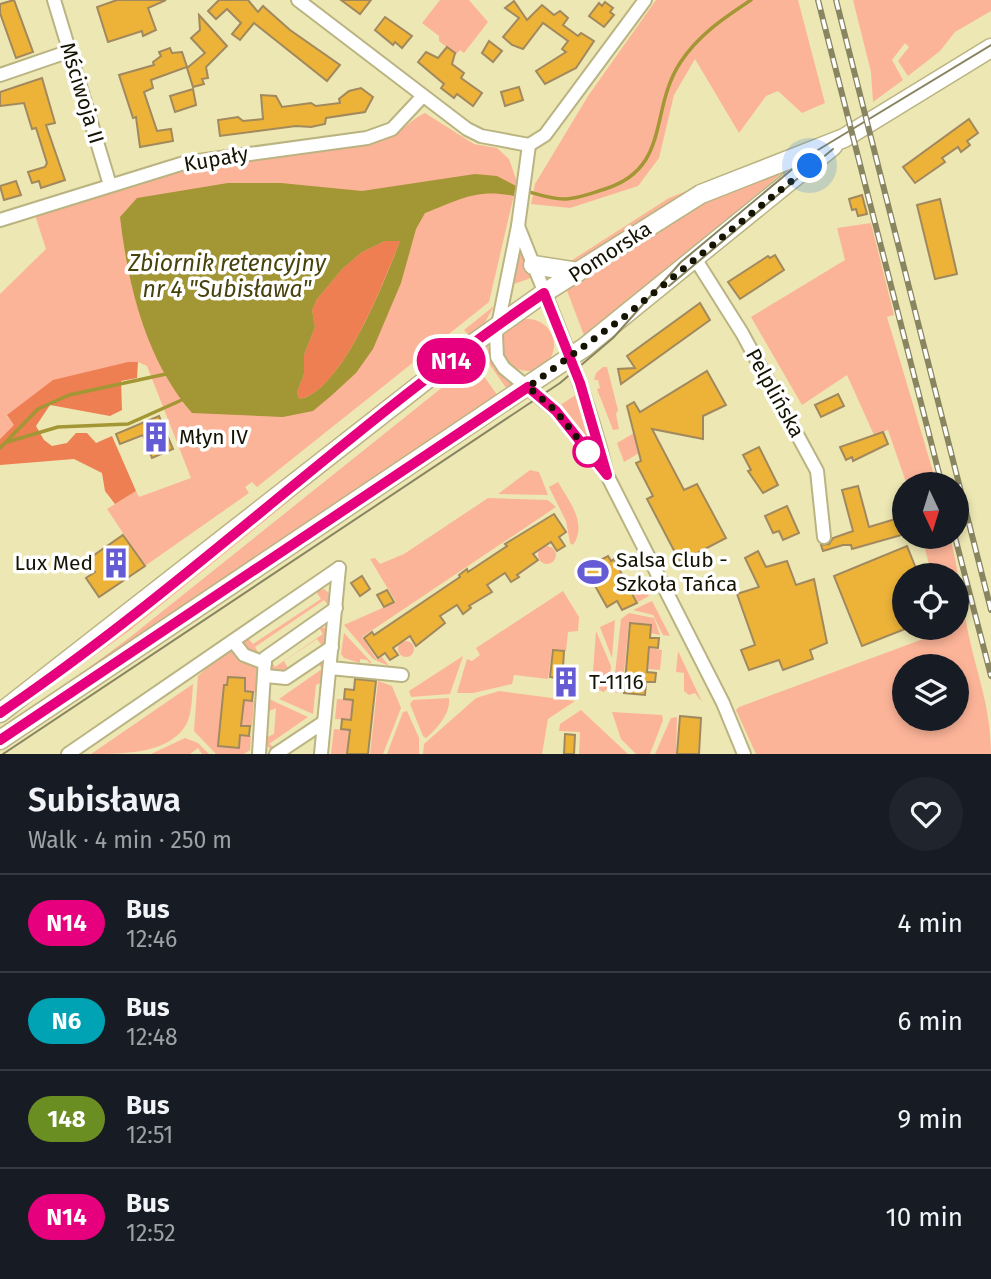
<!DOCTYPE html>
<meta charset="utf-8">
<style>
:root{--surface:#171b24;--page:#20242c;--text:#f1f3f6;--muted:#9ea1a6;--line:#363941}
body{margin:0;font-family:"Fira Sans",sans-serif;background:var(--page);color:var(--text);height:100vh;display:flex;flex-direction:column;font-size:26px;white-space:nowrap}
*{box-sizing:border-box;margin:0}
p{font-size:23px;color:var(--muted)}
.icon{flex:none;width:38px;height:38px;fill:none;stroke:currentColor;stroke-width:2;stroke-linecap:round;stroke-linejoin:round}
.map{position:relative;height:754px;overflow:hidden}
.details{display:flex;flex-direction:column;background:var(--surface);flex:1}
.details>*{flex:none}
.badge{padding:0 14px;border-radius:23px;font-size:24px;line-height:46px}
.needle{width:46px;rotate:176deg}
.fabs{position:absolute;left:892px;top:472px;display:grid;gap:14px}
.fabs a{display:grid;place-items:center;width:77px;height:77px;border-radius:50%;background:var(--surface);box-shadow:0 4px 10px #0003;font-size:35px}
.you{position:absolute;width:35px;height:35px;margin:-18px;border:5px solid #fff;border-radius:50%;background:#1a73e8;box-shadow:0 0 0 10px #1a73e833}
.map>.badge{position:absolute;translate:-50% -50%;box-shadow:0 0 0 4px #fff}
.round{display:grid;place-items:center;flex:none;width:74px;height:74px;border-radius:37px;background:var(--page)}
.overview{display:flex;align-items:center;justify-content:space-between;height:119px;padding:0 28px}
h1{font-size:33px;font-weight:600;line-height:52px}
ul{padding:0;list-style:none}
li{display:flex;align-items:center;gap:21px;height:98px;padding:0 28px;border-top:2px solid var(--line)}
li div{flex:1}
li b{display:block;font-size:26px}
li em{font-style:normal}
li .badge{min-width:77px;font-weight:700;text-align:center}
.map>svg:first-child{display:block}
.green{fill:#fcb498;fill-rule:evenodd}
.forest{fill:#ed7f53}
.water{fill:#a39634;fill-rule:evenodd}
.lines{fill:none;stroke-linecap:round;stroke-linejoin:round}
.stream{stroke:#a39634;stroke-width:3.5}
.building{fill:#edb338;stroke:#a1895d;stroke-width:2}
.street-casing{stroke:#bab482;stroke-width:16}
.secondary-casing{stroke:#bab482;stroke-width:21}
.street{stroke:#fff;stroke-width:12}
.secondary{stroke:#fff;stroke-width:18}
.tram{stroke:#898561;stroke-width:2}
.rail-casing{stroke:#898561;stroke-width:6}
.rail{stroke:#fff;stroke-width:3.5;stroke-dasharray:10;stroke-linecap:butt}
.line-casing{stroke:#fff;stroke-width:16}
.line{stroke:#e6007e;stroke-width:10}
.walk{stroke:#151302;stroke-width:7;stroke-dasharray:0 12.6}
.stop-dot{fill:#fff;stroke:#e6007e;stroke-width:3.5}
.labels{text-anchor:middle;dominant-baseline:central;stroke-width:7;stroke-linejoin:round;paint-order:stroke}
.street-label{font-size:21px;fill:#151302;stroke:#fff}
.poi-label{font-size:21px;fill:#151302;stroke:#fff;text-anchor:start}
.water-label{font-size:23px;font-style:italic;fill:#48420c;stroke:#fff}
</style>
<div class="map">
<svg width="991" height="754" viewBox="0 0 991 754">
<rect width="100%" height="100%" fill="#ede7b3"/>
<!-- green -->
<g class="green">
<path d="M 440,0 L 469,0 L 488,22 L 464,53 L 460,50 L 454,57 L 454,53 L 439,41 L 439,36 L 422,23 Z"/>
<path d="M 656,0 L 798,0 L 825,103 L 802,113 L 778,91 L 766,96 L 739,133 L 695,59 L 674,95 L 659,158 L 638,186 L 570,208 L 531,204 L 535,184 L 588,96 Z"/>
<path d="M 853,0 L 991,0 L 991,11 L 955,32 L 940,51 L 908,76 L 898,61 L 909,47 L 905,43 L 892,60 L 903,80 L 873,102 L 871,72 Z"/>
<path d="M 425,113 L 474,144 L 497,148 L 509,159 L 517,182 L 489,302 L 257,487 L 252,482 L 245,487 L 249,493 L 145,566 L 107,509 L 136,491 L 139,497 L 191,478 L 147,366 L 138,362 L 7,416 L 15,425 L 0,439 L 0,294 L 46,249 L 35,215 L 213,162 L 379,141 C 404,133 409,120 425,113 Z"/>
<path d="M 792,165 L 585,338 L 566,288 L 705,200 Z"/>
<path d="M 721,177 L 577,263 L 566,264 L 669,198 Z"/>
<path d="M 871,223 L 894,315 L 887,317 L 937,485 L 907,485 L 888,430 L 874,435 L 847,375 L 802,405 L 751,317 L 845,260 L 837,228 Z"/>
<path d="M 521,253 L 531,278 L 514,284 L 520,253 Z"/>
<path d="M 494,306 L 483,326 L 470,337 L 464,330 Z"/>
<circle cx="528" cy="345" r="26"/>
<path d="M 487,343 L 494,368 L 515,386 L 509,392 L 478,348 Z"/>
<path d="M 469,355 L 129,631 L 13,714 L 12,712 Z"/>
<path d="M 474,362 L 500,399 L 18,720 L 129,638 Z"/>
<path d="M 603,367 L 607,367 L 618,410 L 616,414 L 619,429 L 613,430 L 597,389 L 600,388 L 598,380 L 594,380 L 596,373 Z"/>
<path d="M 577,394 L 598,456 L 559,406 Z"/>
<path d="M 634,433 L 639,453 L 624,462 L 617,443 Z"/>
<path d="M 530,470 L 539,472 L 548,495 L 498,494 Z"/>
<path d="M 558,482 C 569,501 588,524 573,545 L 570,543 L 566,521 L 549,487 Z"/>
<path d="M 488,498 L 548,500 L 556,507 L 362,637 L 377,660 L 382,657 L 389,666 L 373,659 L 344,625 L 396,602 L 370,559 L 375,558 L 380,564 L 404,554 Z"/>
<path d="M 922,537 L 950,537 C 958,567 961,597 967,627 C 976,673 991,706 991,754 L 756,754 L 736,710 L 739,707 L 945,631 L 945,628 L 957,628 L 957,576 L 932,576 ZM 905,667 L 957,667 L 957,719 L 905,719 Z"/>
<circle cx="547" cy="555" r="9"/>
<path d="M 641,581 L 649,596 L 638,602 L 628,583 Z"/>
<path d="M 324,589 L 330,594 L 329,606 L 324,600 L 255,647 L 259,654 L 255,656 L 245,649 L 245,641 L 248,638 L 253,644 L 321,599 L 316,591 Z"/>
<path d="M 563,591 L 579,617 L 578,631 L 568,632 L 566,651 L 552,650 L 548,679 L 514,675 L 512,684 L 473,693 L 457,693 L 467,659 L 472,661 L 480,655 L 476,648 Z"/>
<path d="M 652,601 L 670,636 L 663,635 L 653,615 L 633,610 Z"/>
<path d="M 629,613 L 654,618 L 660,635 L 651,633 L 652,624 L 629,622 L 622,693 L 613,692 L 621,619 Z"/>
<path d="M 615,620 L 612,658 L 600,627 Z"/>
<path d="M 318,626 L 328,629 L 323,647 L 317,639 L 284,661 L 289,670 L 286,672 L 272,671 L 269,659 L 275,667 L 323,634 Z"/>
<path d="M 596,631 L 611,666 L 609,688 L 603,692 L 592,685 Z"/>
<path d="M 344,633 L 371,662 L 370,664 L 367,660 L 360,659 L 360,663 L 344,658 L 341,654 Z"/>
<circle cx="406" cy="649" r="8"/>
<path d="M 650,648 L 662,650 L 660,670 L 648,669 Z"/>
<path d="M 231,651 L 259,670 L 257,692 L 245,691 L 245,678 L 224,685 L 219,736 L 239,748 L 240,735 L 251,736 L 250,750 L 244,754 L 216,754 L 194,731 L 198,676 L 206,669 L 206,665 Z"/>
<path d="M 678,651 L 702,702 L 695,693 L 689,695 L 684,691 L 684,673 L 676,672 Z"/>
<path d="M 463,656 L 450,694 L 411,697 L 409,691 Z"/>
<path d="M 317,661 L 325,662 L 326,680 L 316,685 L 313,714 L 279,699 L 322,669 Z"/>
<path d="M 378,681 L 392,686 L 401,708 L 383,754 L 370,754 Z"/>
<path d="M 193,684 C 192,697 192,711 187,723 C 171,754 123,754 91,754 Z"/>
<path d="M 499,691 L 575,701 L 548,719 L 542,754 L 423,754 L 424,744 L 476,698 Z"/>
<path d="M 449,698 C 451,712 438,728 426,738 L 423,736 L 410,704 L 413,700 Z"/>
<path d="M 269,699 L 308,717 L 269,744 L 277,749 L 272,750 L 264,743 L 265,738 L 274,734 L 276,708 L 267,712 Z"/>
<path d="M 337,699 L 353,700 L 351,720 L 335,719 Z"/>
<path d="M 244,700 L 254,701 L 252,727 L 241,726 Z"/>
<path d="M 581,710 L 628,754 L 579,754 L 580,732 L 559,731 L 560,724 Z"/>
<path d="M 407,711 L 419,738 L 419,754 L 387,754 L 403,712 Z"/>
<path d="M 612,712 L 662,715 L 663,720 L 650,754 L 636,754 L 621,739 Z"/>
<path d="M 677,717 L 676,754 L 655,754 L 671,718 Z"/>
<path d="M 334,729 L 349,730 L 347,754 L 331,754 Z"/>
<path d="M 185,738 L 198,743 L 209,754 L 202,754 L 198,748 L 190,754 L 151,754 Z"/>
</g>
<!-- forest -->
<g class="forest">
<path d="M 385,241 L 400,241 C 385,278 342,393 299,399 L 297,392 L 304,374 L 304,355 L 315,327 L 312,310 L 317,299 L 342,269 L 362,252 Z"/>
<path d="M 128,362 L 138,362 L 137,378 L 121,381 L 122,410 L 110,416 L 50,405 L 36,426 L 44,440 L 52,446 L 67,443 L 76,433 L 87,433 L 96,443 L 112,436 L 136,491 L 115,504 L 105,491 L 102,473 L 74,459 L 0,465 L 0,439 L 14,425 L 7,415 L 53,380 Z"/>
</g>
<!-- water -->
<path class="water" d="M 475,174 L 497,176 L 516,186 L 514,196 C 476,188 459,200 425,213 L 416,229 L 401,283 L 373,349 L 356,373 L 331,396 L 313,411 L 283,417 L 192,413 C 146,360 128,286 120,217 L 137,198 L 228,183 L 281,183 L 362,191 ZM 385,241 L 400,241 C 386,278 341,394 299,399 L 297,392 L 304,374 L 304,355 L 315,327 L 312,310 L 317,299 L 342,269 L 362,252 Z"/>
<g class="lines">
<!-- stream -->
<g class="stream">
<path d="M 512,188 C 529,190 545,199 564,199 C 577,199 592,193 605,189 C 671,168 649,111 680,63 C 698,35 724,18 751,0"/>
<path d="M 7,442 L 58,427 L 128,424 L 184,399"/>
<path d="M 0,448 L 38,409 L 69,395 L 166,374"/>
</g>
</g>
<!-- building -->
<g class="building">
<path d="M 14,0 L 33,52 L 16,58 L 0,13 L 0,4 Z"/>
<path d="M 117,0 L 166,0 L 148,8 L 156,30 L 143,36 L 142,31 L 108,42 L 97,7 Z"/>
<path d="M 219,0 L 248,0 L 258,12 L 263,6 L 290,30 L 340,65 L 327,81 L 254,23 L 240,40 L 232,34 L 241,23 L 227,9 L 216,19 L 208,11 Z"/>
<path d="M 341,0 L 371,0 L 360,14 Z"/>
<path d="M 514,1 L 527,20 L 542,5 L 554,15 L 560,11 L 568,18 L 563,25 L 578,36 L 581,33 L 594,41 L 576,68 L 545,84 L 536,71 L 566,52 L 562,49 L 568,41 L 543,23 L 523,49 L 512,45 L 503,37 L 519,18 L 505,8 Z"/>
<path d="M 605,2 L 613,8 L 610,12 L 614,15 L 604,27 L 589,16 L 599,3 L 602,6 Z"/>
<path d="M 199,15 L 227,46 L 206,67 L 208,78 L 202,79 L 204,84 L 193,87 L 187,68 L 205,53 L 191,38 L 200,30 Z"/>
<path d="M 385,17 L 412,36 L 402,48 L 395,42 L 393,45 L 375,30 Z"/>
<path d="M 489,41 L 502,51 L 493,62 L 482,53 Z"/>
<path d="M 447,47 L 455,53 L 452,64 L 464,73 L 461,78 L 482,93 L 473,106 L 457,94 L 454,98 L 441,88 L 444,84 L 418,62 L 426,52 L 438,58 Z"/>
<path d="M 170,48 L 172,53 L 182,52 L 187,67 L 151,80 L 153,88 L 144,92 L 157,131 L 171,129 L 173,141 L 140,147 L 136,117 L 133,118 L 119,75 L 154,65 L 153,62 L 161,56 L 159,52 Z"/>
<path d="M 42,78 L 55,123 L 46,125 L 65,180 L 41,188 L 39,181 L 32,183 L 28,172 L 45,167 L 47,163 L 36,128 L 32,129 L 24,103 L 0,106 L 0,92 Z"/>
<path d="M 519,87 L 523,100 L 505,106 L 501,92 Z"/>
<path d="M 361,88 L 373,97 L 365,112 L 326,118 L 325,124 L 311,127 L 296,126 L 220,136 L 218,120 L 238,117 L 243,121 L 263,119 L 261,95 L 276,96 L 282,107 L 311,103 L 316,106 L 340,103 L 339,99 L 349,91 Z"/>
<path d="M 193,89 L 196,105 L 175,112 L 170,96 Z"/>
<path d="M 969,119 L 978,133 L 967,141 L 970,145 L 961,152 L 958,147 L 942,158 L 945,162 L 915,183 L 903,167 Z"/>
<path d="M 16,181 L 21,195 L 4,200 L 0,186 Z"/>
<path d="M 862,195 L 867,214 L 858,216 L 856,209 L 852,210 L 849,199 Z"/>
<path d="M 940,199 L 957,274 L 935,279 L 917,205 Z"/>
<path d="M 775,255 L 784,270 L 740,299 L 728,282 L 768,256 L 770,258 Z"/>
<path d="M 700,303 L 710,320 L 621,384 L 618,369 L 635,368 L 627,356 Z"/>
<path d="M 707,371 L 726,405 L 703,416 L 703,439 L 652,429 L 684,490 L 697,484 L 726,538 L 680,562 L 647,499 L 653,496 L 636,463 L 641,461 L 627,406 L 634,402 L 640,412 Z"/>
<path d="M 838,394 L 844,406 L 821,417 L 815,405 Z"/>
<path d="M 159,416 L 173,449 L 152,458 L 143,435 L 120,444 L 116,434 Z"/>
<path d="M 883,432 L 888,444 L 853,461 L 852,457 L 846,460 L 840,447 Z"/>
<path d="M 759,447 L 778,485 L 763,493 L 748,471 L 751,470 L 743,455 Z"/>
<path d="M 858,486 L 869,527 L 905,516 L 905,534 L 852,549 L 851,545 L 843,545 L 823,551 L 821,545 L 829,544 L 833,538 L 853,531 L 842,490 Z"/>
<path d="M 787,506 L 799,533 L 783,540 L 779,531 L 773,533 L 765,516 Z"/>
<path d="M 554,514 L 566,532 L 559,537 L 565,546 L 557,551 L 551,542 L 533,554 L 538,560 L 517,575 L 519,577 L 511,582 L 505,573 L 487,585 L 492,592 L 469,606 L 471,608 L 463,614 L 457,605 L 440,616 L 445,623 L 416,646 L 410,636 L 393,648 L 398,655 L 390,660 L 385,653 L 378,658 L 364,638 L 372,632 L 374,635 L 460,577 L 459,575 L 467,569 L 468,572 L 507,546 L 505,544 Z"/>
<path d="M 123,535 L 145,566 L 99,597 L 86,578 L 95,572 L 87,560 Z"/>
<path d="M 907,546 L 919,576 L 905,576 L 905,629 L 862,646 L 834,576 Z"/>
<path d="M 758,551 L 766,567 L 787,561 L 796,585 L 814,579 L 827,643 L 810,650 L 813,659 L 783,670 L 779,660 L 749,670 L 741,650 L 755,645 L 737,594 L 759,587 L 745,558 Z"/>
<path d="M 608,556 L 611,561 L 614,559 L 637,603 L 622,610 L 617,601 L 607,607 L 585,568 Z"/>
<path d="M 362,576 L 370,589 L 360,596 L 351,583 Z"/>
<path d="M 387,590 L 394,602 L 384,607 L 377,595 Z"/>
<path d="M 630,623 L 651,625 L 650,638 L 659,638 L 658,648 L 649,647 L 647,672 L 656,673 L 655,682 L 646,682 L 645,695 L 624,693 Z"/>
<path d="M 553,650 L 564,651 L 563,667 L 573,668 L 571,690 L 560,689 L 561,679 L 550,677 Z"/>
<path d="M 228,677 L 245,678 L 245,691 L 253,692 L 252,701 L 244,700 L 241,726 L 250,726 L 249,736 L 240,735 L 239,748 L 218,746 L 224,685 L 227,685 Z"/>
<path d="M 355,679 L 376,681 L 368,754 L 347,754 L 350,730 L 341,729 L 342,719 L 351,720 L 353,700 L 344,699 L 345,689 L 354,690 Z"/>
<path d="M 680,716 L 701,718 L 699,754 L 677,754 Z"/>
<path d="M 565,734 L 575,735 L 574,754 L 564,754 Z"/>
</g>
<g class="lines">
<!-- street casing -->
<g class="street-casing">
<g id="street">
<path d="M 54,0 L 110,185"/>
<path d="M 298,0 L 467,129 L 481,136 L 529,145"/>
<path d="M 0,75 L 70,51"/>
<path d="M 529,145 L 518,226 L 496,335 L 497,357 L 504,368 L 556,411 L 607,475 L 723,703 L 744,754"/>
<path d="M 529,145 L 545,135 L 645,0"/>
<path d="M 0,220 L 184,163 L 367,138 L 392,129 L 422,97"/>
<path d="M 518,226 C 550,308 586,387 606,471"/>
<path d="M 696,260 L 742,333 L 817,471 L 824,537"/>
<path d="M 233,641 L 244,655 L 265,663"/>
<path d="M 330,668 L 402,675"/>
<path d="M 266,676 L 286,678 L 332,647"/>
<path d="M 68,754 L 339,568"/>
<path d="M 259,754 L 265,658 L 336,608"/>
<path d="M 276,754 L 324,722"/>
<path d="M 321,754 L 339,568"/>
</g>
</g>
<!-- secondary casing -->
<g class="secondary-casing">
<g id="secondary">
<path d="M 533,265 L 578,272"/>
<path d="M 0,713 L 471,345 L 544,293 L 701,194 L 844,138 L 991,48"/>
<path d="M 0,740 L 585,347 L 833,146"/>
</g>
</g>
<!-- street -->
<use href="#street" class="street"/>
<!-- secondary -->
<use href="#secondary" class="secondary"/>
<!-- tram -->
<g class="tram">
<path d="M 669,286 L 833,149"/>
<path d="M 3,754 L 560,383 L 613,338 L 681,262 L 808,156 L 991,45"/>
</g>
<!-- rail casing -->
<g class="rail-casing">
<g id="rail">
<path d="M 818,0 L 942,485"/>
<path d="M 836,0 L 991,610"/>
<path d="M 955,537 L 991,676"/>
</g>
</g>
<!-- rail -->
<use href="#rail" class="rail"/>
</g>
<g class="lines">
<!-- line casing -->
<g class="line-casing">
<path id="line" d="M 0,713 C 189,585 355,421 544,293 L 580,383 L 607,475 L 556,411 L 528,387 L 0,740"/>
</g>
<!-- line -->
<use href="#line" class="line"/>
<!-- walk -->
<path class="walk" d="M 588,452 L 590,454 L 556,411 L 528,387 L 624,317 L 810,166"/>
</g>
<!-- icons -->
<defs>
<g id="building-bare" transform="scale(2.415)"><path d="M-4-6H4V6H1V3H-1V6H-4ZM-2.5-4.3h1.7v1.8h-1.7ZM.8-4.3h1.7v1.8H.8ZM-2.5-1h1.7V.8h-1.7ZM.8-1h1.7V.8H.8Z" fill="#655cd5" stroke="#fff" stroke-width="2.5" paint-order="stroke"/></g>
<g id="stadium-bare" transform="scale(2.415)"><path d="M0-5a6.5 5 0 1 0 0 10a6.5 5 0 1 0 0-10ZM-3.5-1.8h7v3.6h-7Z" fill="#655cd5" stroke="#fff" stroke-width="2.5" paint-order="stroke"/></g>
</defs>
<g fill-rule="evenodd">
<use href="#building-bare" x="156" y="437"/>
<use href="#building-bare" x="116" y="563"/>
<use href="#stadium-bare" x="593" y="572"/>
<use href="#building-bare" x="566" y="682"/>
</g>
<!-- markers -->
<circle class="stop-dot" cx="588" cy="452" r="14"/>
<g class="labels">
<!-- street labels -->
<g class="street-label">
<text transform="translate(82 93) rotate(73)">Mściwoja II</text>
<text transform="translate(216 159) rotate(-10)">Kupały</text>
<text transform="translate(610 252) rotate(-33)">Pomorska</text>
<text transform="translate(775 393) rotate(61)">Pelplińska</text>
</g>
<!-- poi labels -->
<g class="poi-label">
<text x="179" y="437">Młyn IV</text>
<text x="616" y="560">Salsa Club -<tspan x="616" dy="24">Szkoła Tańca</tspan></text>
<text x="93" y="563" text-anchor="end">Lux Med</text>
<text x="589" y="682">T-1116</text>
</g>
<!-- water labels -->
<g class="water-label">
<text x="227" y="263">Zbiornik retencyjny<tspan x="227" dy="26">nr 4 "Subisława"</tspan></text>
</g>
</g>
</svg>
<div class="fabs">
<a><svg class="needle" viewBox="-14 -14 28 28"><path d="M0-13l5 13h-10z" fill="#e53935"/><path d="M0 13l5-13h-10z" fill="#9ea1a6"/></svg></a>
<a><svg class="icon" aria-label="locate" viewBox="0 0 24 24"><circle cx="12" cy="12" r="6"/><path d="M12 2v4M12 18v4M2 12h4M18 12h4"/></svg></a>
<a><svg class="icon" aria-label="layers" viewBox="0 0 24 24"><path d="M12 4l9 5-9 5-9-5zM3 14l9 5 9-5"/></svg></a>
</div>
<div class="you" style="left:810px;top:166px"></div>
<b class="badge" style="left:451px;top:361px;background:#e6007e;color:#fff">N14</b>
</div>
<section class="details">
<div class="overview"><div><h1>Subisława</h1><p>Walk · 4 min · 250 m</p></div><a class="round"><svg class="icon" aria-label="heart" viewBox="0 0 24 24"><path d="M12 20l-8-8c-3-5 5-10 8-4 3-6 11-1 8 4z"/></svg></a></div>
<ul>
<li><span class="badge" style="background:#e6007e;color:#fff">N14</span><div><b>Bus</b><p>12:46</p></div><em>4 min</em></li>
<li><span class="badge" style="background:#00a3b4;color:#fff">N6</span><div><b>Bus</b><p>12:48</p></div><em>6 min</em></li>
<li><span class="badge" style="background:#6b8e23;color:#fff">148</span><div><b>Bus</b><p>12:51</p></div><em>9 min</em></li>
<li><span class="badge" style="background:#e6007e;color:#fff">N14</span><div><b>Bus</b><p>12:52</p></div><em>10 min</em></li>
</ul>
</section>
